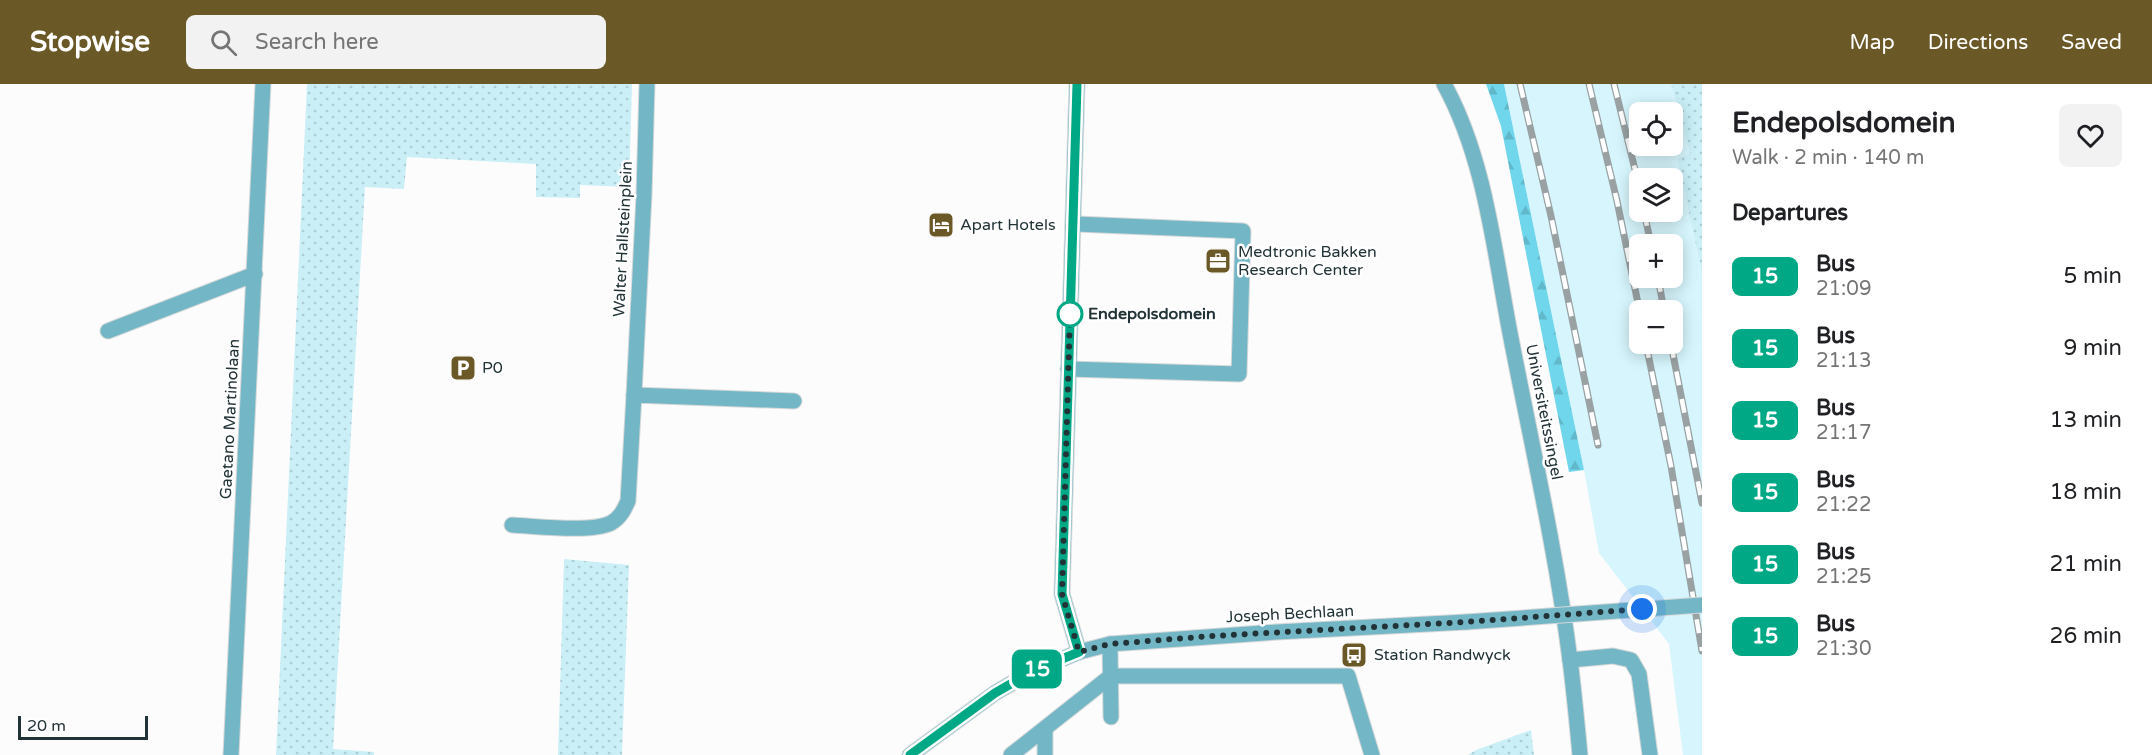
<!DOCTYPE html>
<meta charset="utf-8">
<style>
:root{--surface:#fff;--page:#f2f2f2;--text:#202124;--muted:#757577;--accent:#6a5927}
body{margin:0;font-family:"Varela Round",sans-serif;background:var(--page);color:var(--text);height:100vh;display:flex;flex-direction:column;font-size:22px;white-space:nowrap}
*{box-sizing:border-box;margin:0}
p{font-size:20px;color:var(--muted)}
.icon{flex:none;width:33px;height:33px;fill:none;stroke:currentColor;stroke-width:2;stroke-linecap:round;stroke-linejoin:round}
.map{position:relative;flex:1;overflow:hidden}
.drawer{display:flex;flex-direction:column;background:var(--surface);width:450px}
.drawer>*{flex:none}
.badge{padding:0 12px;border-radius:9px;font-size:21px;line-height:39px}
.tools{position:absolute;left:1629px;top:18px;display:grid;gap:12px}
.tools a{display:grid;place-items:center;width:54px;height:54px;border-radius:9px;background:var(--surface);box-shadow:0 3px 15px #0003;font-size:30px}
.scale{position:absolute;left:18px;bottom:15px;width:130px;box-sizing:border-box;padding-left:6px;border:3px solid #223337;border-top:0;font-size:16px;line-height:21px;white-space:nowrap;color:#223337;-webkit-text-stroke:4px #fff;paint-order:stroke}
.you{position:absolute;width:30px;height:30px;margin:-15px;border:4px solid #fff;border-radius:50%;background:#1a73e8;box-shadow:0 0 0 9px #1a73e833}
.map>.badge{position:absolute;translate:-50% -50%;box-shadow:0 0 0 3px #fff}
h2{padding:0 30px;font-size:22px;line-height:54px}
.round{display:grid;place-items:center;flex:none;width:63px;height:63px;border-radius:9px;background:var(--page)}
.head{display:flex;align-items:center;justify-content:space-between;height:102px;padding:0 30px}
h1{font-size:28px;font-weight:700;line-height:45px}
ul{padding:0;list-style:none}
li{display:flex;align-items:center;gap:18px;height:72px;padding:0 30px}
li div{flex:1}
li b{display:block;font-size:22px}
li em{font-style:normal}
li .badge{min-width:66px;font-weight:700;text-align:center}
header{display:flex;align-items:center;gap:36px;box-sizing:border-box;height:84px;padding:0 30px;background:var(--accent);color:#fff}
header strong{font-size:28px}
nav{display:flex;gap:33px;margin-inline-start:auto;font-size:21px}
.search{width:420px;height:54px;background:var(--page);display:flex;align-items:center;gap:15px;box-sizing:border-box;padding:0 21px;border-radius:9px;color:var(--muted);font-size:22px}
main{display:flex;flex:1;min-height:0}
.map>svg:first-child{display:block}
.built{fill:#d6f5fc;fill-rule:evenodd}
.grass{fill:url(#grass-dots)}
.forest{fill:url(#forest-firs)}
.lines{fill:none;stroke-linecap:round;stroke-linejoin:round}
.service-casing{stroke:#d5d8d9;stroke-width:17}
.pedestrian-casing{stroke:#d5d8d9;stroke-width:17}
.minor-casing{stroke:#d5d8d9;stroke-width:17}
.tertiary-casing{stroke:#d5d8d9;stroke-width:17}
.service{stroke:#73b7c6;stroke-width:15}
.pedestrian{stroke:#73b7c6;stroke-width:15}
.minor{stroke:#73b7c6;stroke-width:15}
.tertiary{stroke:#73b7c6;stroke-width:15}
.rail-casing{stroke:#99a1a3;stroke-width:7}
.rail{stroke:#fff;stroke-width:4.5;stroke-dasharray:14;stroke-linecap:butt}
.minor-bridge-casing{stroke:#d5d8d9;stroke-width:17;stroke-linecap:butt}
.minor-bridge{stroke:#73b7c6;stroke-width:15}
.line-casing{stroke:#fff;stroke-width:14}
.line{stroke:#00a886;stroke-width:9}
.walk{stroke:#223337;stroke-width:6;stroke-dasharray:0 10.8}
.stop-dot{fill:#fff;stroke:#00a886;stroke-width:3}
.labels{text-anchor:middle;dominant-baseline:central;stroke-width:5;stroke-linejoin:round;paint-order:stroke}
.poi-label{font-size:16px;fill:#223337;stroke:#fff;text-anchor:start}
.street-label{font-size:16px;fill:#223337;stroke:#fff}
.stop-label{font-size:16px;font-weight:bold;fill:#223337;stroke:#fff;text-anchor:start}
</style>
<header>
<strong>Stopwise</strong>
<div class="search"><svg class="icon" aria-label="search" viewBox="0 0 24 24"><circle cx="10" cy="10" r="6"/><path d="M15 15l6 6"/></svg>Search here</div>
<nav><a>Map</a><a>Directions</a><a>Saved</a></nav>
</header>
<main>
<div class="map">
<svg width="1702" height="671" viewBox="0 0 1702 671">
<defs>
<pattern id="grass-dots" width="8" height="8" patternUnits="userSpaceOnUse" patternTransform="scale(1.5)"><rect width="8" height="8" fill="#caeff7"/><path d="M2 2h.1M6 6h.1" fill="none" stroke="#adcdd4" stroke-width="1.8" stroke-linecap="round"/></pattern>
<pattern id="forest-firs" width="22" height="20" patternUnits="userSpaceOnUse" patternTransform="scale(1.5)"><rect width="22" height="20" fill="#6fd6eb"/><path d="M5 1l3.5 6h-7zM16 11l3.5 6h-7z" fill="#60b8ca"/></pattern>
</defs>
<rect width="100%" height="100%" fill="#fcfcfc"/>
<!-- built -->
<path class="built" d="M 1504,0 L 1671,0 L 1690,70 L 1677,74 L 1702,189 L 1702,671 L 1683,671 L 1669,560 L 1599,469 L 1584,386 ZM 1640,28 L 1672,28 L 1672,62 L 1640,62 ZM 1640,94 L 1672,94 L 1672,128 L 1640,128 ZM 1640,160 L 1672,160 L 1672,194 L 1640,194 ZM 1640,226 L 1672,226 L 1672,260 L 1640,260 Z"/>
<!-- grass -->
<g class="grass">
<path d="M 307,0 L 632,0 L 629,103 L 580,101 L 580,114 L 536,113 L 536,80 L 407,73 L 404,105 L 365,103 L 333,665 L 374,668 L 374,671 L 276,671 Z"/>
<path d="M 1671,0 L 1702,0 L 1702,189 L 1677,74 L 1690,70 Z"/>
<path d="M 564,475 L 629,481 L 622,671 L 558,671 Z"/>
<path d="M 1531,646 L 1534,671 L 1468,671 L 1476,666 Z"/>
</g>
<!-- forest -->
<path class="forest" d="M 1486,0 L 1504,0 L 1584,386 L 1569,388 L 1501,42 Z"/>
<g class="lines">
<!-- service casing -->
<g class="service-casing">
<g id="service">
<path d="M 108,247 L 255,190"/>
<path d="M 1068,285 L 1239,290 L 1243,147 L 1076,140 L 1073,143"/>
<path d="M 512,441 C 536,442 590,449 611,439 C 620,434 624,426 628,417 L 634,311 L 794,317"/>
<path d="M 1110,560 L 1111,633"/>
<path d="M 1570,576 L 1613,572 L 1631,576 L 1639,590 L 1650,671"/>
<path d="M 910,671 L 995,609 L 1033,587 L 1079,568"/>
</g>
</g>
<!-- pedestrian casing -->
<g class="pedestrian-casing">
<g id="pedestrian">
<path d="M 1045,645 L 1045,671"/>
<path d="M 1011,671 L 1111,592 L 1348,592 L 1372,671"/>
</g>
</g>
<!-- minor casing -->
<g class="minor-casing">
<g id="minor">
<path d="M 1077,0 L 1062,510 L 1079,568 L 1110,560 L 1277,548 L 1466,538"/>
<path d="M 634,311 L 644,111 L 647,0"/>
</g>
</g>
<!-- tertiary casing -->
<g class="tertiary-casing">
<g id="tertiary">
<path d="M 1444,0 C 1485,74 1494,166 1510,249 C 1531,358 1556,466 1570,576 C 1574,607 1577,639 1580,671"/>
<path d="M 231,671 L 263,0"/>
</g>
</g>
<!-- service -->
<use href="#service" class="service"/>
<!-- pedestrian -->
<use href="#pedestrian" class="pedestrian"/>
<!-- minor -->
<use href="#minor" class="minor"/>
<!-- tertiary -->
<use href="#tertiary" class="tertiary"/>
<!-- rail casing -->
<g class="rail-casing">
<g id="rail">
<path d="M 1520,0 L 1551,132 L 1598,361"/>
<path d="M 1589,0 L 1617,117 L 1640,229"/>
<path d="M 1614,0 L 1640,106"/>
<path d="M 1644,128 L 1651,160"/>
<path d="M 1658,194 L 1664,226"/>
<path d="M 1646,260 L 1671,382 L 1702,567"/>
<path d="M 1671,260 L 1702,419"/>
</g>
</g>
<!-- rail -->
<use href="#rail" class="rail"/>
<!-- minor-bridge casing -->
<g class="minor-bridge-casing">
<path id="minor-bridge" d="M 1466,538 L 1702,521"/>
</g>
<!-- minor-bridge -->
<use href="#minor-bridge" class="minor-bridge"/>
</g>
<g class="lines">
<!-- line casing -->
<g class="line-casing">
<path id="line" d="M 910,671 L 995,609 L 1033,587 L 1079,568 L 1062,510 L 1077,0"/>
</g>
<!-- line -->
<use href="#line" class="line"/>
<!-- walk -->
<path class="walk" d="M 1070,230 L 1062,510 L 1079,568 L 1110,560 L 1212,552 L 1466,538 L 1642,525"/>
</g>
<!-- icons -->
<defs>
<g id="hotel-square" transform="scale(1.35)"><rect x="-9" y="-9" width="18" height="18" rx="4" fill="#6a5927" stroke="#fff"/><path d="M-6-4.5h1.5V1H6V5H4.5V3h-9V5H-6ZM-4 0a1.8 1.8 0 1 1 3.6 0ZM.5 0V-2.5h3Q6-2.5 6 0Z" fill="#fff"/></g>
<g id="office-square" transform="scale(1.35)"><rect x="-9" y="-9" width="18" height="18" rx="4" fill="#6a5927" stroke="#fff"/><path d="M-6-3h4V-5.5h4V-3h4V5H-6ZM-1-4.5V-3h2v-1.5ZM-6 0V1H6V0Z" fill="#fff"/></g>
<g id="parking-square" transform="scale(1.35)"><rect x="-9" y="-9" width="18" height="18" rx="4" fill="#6a5927" stroke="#fff"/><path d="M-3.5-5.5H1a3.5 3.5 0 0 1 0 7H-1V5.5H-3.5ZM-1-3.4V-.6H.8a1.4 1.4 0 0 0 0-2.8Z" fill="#fff"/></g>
<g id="bus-square" transform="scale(1.35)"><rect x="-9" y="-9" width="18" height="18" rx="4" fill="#6a5927" stroke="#fff"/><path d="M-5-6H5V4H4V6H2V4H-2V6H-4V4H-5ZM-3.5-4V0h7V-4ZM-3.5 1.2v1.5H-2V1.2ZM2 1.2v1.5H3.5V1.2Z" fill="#fff"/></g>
</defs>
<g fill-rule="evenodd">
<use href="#hotel-square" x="941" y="141"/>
<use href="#office-square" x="1218" y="177"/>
<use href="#parking-square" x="463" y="284"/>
<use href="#bus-square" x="1354" y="571"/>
</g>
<!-- markers -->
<circle class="stop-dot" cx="1070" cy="230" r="12"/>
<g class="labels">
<!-- poi labels -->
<g class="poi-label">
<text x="960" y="141">Apart Hotels</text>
<text x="1238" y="168">Medtronic Bakken<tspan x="1238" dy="18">Research Center</tspan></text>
<text x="482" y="284">P0</text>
<text x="1374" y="571">Station Randwyck</text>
</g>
<!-- street labels -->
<g class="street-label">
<text transform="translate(623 155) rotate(-87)">Walter Hallsteinplein</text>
<text transform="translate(1544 328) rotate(79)">Universiteitssingel</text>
<text transform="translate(230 335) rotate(-87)">Gaetano Martinolaan</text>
<text transform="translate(1290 530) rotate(-3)">Joseph Bechlaan</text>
</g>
<!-- stop labels -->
<g class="stop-label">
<text x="1088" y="230">Endepolsdomein</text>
</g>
</g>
</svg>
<div class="tools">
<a><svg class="icon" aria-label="locate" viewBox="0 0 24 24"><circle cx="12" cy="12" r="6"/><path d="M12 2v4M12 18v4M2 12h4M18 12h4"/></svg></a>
<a><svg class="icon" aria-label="layers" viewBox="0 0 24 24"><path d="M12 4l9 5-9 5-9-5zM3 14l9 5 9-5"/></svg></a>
<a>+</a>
<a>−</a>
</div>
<div class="scale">20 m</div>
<div class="you" style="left:1642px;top:525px"></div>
<b class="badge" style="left:1037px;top:585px;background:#00a886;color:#fff">15</b>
</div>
<section class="drawer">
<div class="head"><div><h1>Endepolsdomein</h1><p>Walk · 2 min · 140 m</p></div><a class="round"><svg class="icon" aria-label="heart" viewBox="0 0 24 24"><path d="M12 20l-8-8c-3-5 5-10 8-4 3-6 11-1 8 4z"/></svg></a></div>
<h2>Departures</h2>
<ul>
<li><span class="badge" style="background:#00a886;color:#fff">15</span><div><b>Bus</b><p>21:09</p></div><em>5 min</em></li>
<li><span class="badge" style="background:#00a886;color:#fff">15</span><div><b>Bus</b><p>21:13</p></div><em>9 min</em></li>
<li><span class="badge" style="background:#00a886;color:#fff">15</span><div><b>Bus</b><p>21:17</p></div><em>13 min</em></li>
<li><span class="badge" style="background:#00a886;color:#fff">15</span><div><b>Bus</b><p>21:22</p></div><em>18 min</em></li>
<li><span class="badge" style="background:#00a886;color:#fff">15</span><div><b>Bus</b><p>21:25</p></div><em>21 min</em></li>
<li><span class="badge" style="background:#00a886;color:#fff">15</span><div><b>Bus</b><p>21:30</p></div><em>26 min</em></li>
</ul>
</section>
</main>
